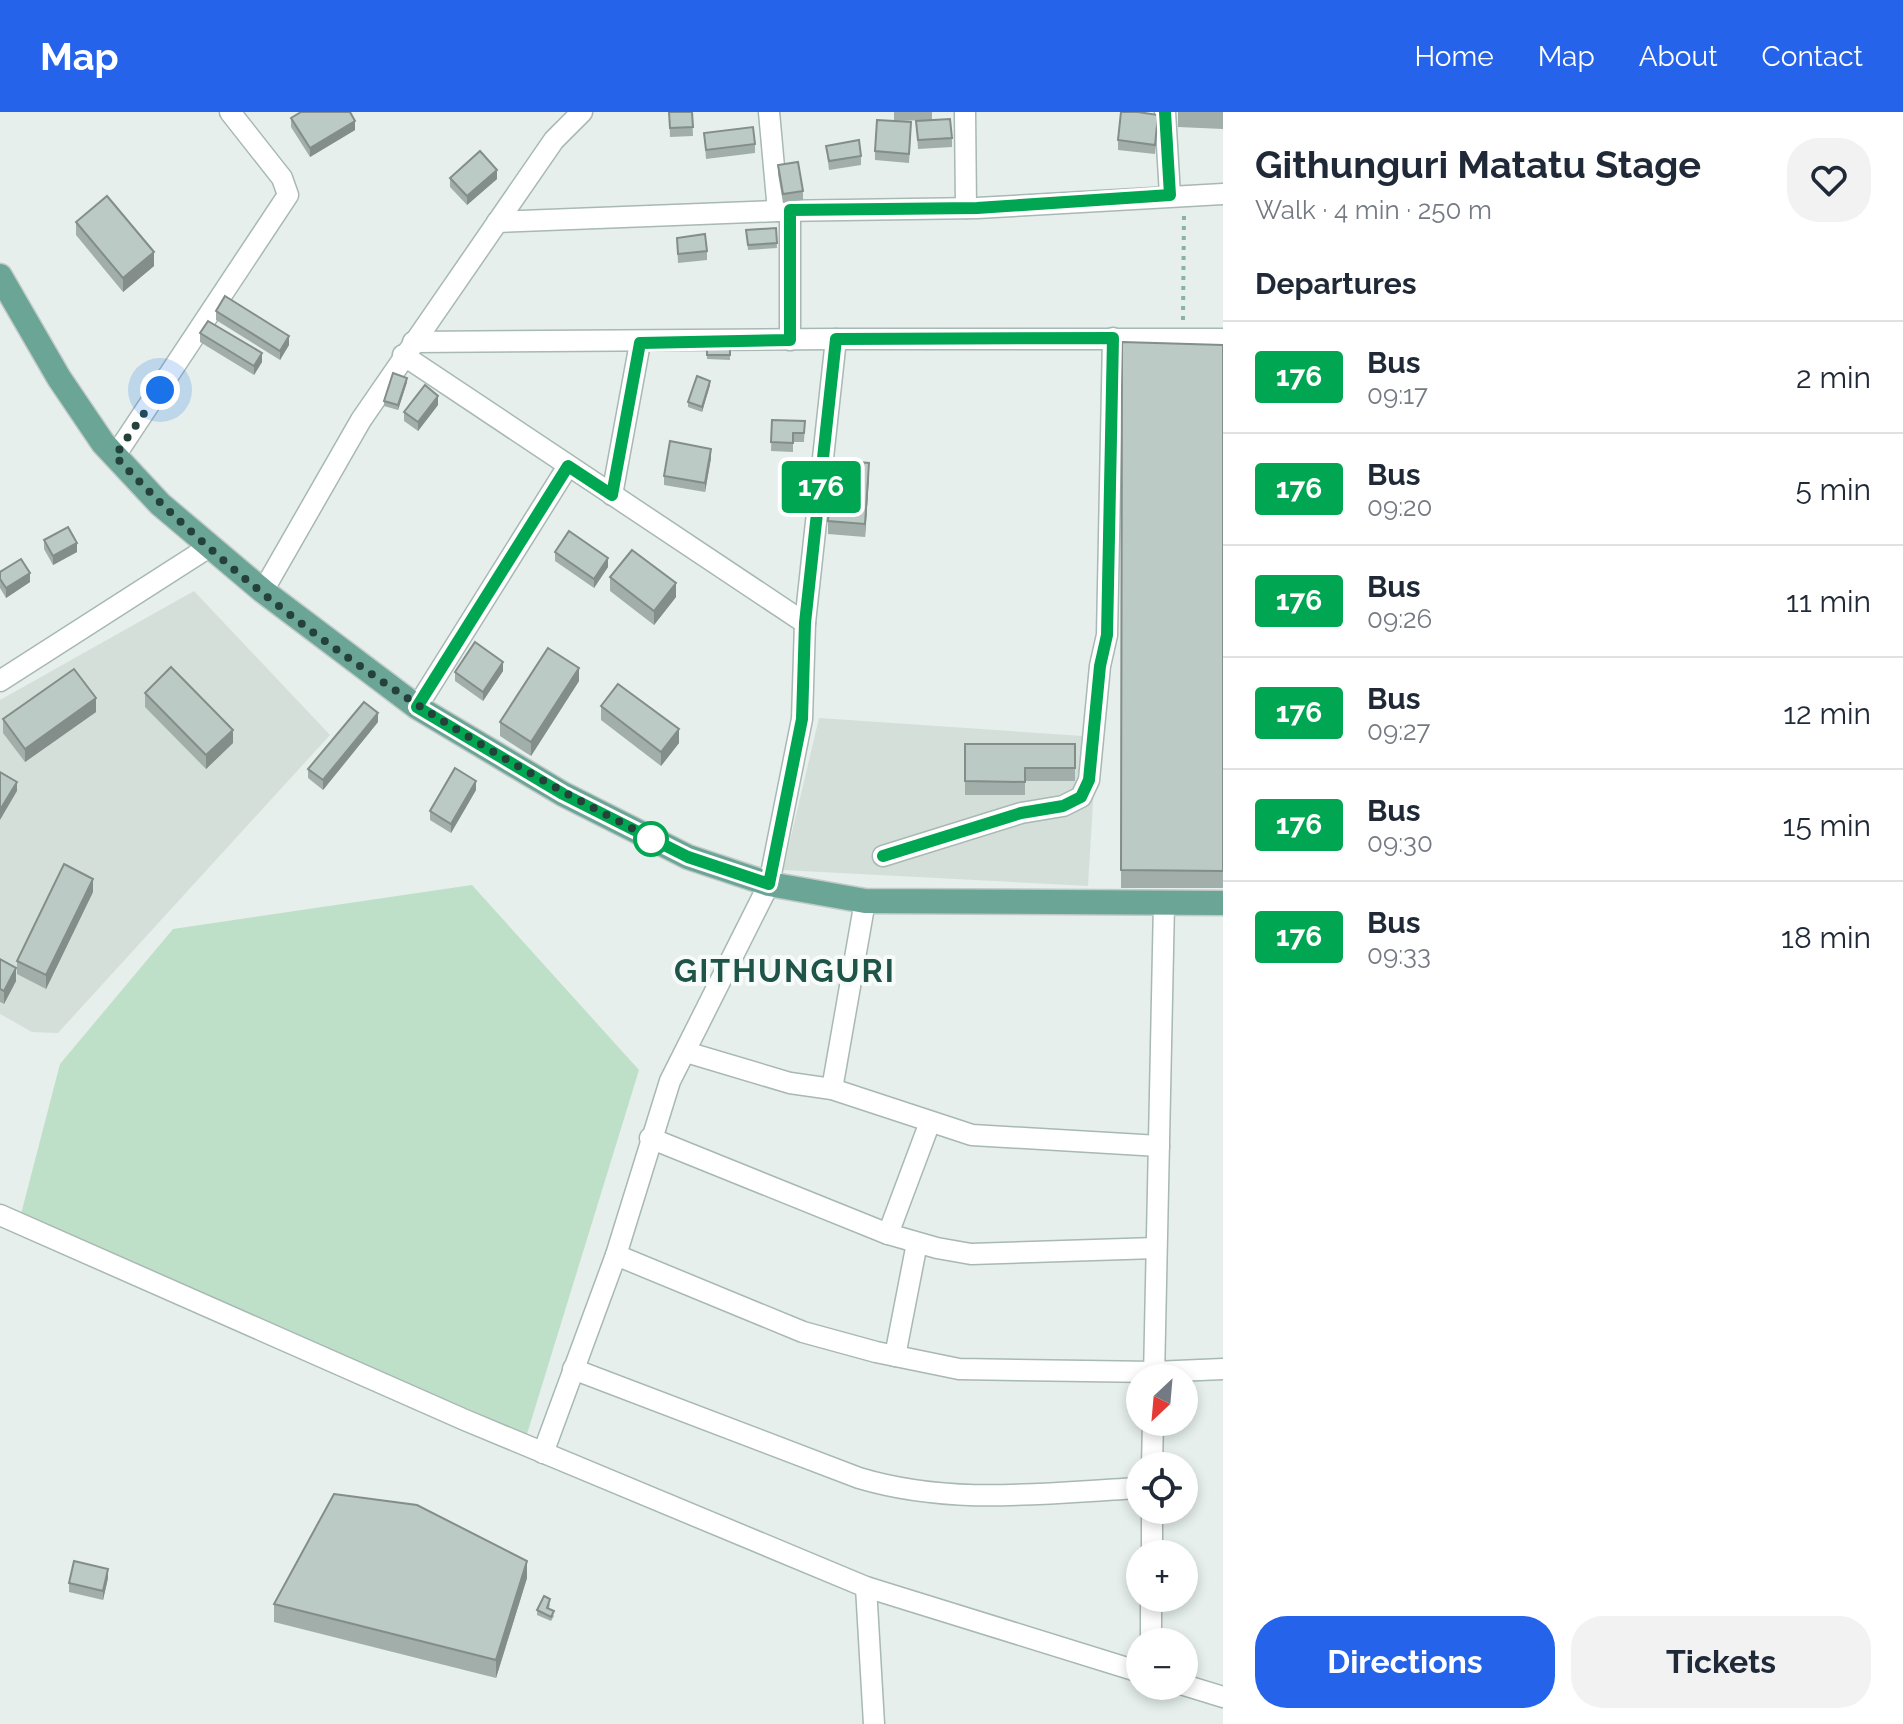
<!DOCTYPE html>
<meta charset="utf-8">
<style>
:root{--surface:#fff;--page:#f2f2f3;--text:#1f2937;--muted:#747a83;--line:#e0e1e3;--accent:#2563eb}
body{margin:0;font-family:Raleway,sans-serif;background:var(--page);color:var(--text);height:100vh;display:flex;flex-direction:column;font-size:30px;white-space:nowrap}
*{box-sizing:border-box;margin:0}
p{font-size:26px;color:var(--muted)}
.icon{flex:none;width:44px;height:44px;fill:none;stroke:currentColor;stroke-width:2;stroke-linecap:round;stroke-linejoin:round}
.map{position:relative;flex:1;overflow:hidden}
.drawer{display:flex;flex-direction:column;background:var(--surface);width:680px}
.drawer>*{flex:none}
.badge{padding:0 16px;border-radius:6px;font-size:28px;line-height:52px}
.needle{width:52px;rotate:206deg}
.buttons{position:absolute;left:1126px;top:1252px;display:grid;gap:16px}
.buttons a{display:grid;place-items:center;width:72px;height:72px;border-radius:50%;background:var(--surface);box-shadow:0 4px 12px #0003;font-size:40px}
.you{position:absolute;width:40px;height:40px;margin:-20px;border:6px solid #fff;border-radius:50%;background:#1a73e8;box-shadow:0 0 0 12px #1a73e833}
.map>.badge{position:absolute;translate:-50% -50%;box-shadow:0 0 0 4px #fff}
h2{padding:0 32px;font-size:30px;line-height:72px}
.round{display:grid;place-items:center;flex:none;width:84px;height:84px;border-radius:32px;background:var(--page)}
.overview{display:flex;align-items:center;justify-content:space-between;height:136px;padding:0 32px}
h1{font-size:38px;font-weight:700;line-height:60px}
.action{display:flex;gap:16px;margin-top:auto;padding:16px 32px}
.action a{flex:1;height:92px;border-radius:32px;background:var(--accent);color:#fff;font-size:32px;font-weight:700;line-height:92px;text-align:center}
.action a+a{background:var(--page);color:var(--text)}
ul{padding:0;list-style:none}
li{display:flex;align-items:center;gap:24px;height:112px;padding:0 32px;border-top:2px solid var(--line)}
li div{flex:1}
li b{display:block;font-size:30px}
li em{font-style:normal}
li .badge{min-width:88px;font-weight:700;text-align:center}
header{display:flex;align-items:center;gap:48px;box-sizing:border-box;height:112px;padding:0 40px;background:var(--accent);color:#fff}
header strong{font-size:38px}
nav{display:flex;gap:44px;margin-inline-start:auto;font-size:28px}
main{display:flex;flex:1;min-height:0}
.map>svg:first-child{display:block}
.built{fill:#d4dfda}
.green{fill:#bfe0c8}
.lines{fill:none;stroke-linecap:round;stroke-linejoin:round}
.minor-casing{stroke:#a8b8b2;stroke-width:23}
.major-casing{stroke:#c2cac8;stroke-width:27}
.path{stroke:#86b3a5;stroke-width:4;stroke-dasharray:4 6;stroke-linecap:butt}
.minor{stroke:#fff;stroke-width:20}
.major{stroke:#6aa596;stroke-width:24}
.wall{fill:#a1aea9}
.shaded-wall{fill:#838d89}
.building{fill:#bbcac4;stroke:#838d89;stroke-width:2}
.line-casing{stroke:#fff;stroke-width:18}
.line{stroke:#00a651;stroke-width:12}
.walk{stroke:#24423a;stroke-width:8;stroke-dasharray:0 14.4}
.stop-dot{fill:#fff;stroke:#00a651;stroke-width:4}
.labels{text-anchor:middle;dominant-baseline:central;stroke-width:8;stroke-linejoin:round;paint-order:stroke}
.district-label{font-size:32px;font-weight:bold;letter-spacing:2px;fill:#1f5548;stroke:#f7fbf9}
</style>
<header>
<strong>Map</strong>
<nav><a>Home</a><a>Map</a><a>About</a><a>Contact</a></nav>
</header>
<main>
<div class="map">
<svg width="1223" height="1612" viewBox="0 0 1223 1612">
<rect width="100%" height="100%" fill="#e6efeb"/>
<!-- built -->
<g class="built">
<path d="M 194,479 L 330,623 L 58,921 L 32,920 L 0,902 L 0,588 Z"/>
<path d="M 819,606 L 1097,625 L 1088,774 L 783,758 Z"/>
</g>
<!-- green -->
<path class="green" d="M 472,773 L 639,958 L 527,1322 L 20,1106 L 60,952 L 173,817 Z"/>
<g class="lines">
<!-- minor casing -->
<g class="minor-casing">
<g id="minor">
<path d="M 769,0 L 778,99"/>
<path d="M 965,0 L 966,96"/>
<path d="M 1165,0 L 1170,83"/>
<path d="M 790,98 L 790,228"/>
<path d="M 497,110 L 778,99 L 977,96 L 1223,82"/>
<path d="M 413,230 L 836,227"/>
<path d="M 403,243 L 805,511"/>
<path d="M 115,344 L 288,83 L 282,66 L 230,0"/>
<path d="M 612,383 L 640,231"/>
<path d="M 263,479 L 361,308 L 554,28 L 582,0"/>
<path d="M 0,569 L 209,435"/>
<path d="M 417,595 L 568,354"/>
<path d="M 883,744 L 1021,701 L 1063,694 L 1081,685 L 1089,668 L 1100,554 L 1107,523 L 1113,226"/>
<path d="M 686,940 L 790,971 L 832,977 L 972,1023 L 1159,1034"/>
<path d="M 832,977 L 865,789"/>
<path d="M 650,1026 L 888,1122 L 937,1136 L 971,1142 L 1156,1136"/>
<path d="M 0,1103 L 465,1308 L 866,1475 L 1140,1560"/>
<path d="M 888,1122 L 930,1010"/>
<path d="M 616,1143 L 803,1220 L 876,1240 L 959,1257 L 1154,1260 L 1223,1257"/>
<path d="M 895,1244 L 917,1131"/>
<path d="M 573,1257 L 859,1366 C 953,1394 1043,1381 1140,1376"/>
<path d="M 1154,1266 L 1164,791"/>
<path d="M 543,1341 L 616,1143 L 670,969 L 769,772 L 802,607 L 805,511 L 836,227 L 1223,227"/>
<path d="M 1152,1354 L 1153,1310"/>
<path d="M 1152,1442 L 1152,1398"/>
<path d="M 866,1475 L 874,1612"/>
<path d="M 1151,1530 L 1151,1486"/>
<path d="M 1184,1573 L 1223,1585"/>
</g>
</g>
<!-- major casing -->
<g class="major-casing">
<path id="major" d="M 0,164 L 59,266 L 103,331 L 160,392 L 263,479 L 417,595 L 563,682 L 688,745 L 769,772 L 865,789 L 1223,791"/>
</g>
<!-- path -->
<path class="path" d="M 1183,208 L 1184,101"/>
<!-- minor -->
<use href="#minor" class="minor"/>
<!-- major -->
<use href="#major" class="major"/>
</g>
<!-- wall -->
<g class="wall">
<path d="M 669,0 L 692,0 L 693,24 L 670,25 Z"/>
<path d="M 894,0 L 932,0 L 932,8 L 952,26 L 952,35 L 918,37 L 916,9 L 927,8 L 894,9 Z"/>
<path d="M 1178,0 L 1223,0 L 1223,17 L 1178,15 Z"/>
<path d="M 291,6 L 355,18 L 310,45 L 291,15 Z"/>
<path d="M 1158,12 L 1155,42 L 1118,38 L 1118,28 Z"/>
<path d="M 911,20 L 909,51 L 875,48 L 875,39 Z"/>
<path d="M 704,21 L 755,32 L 755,41 L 706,47 Z"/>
<path d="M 826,34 L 861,44 L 861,53 L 829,58 Z"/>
<path d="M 778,53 L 803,79 L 803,88 L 783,91 L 778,62 Z"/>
<path d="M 450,66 L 497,67 L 467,93 L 450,75 Z"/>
<path d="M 76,110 L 154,154 L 123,180 L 76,123 Z"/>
<path d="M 776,116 L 777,136 L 748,138 L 746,118 Z"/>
<path d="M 677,126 L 707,139 L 707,148 L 678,151 Z"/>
<path d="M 216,199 L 289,233 L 280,248 L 216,208 Z"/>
<path d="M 200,221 L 262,250 L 254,263 L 200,230 Z"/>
<path d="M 707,230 L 730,230 L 730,248 L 707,247 Z"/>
<path d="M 1122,230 L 1223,233 L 1223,776 L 1121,776 Z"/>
<path d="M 407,270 L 398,298 L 384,294 L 384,289 Z"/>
<path d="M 710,273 L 702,300 L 688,295 L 688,290 Z"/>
<path d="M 438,293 L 418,319 L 404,309 L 404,300 Z"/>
<path d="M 772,308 L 805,309 L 804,330 L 793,330 L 793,340 L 771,339 Z"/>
<path d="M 711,346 L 705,380 L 664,373 L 664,364 Z"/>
<path d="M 869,364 L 865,425 L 828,422 L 828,409 Z"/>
<path d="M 44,428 L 77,440 L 53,453 L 44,437 Z"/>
<path d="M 555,440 L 608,455 L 594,476 L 555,449 Z"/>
<path d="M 0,460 L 30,470 L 6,486 L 0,476 Z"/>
<path d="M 610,465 L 676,485 L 654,513 L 610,479 Z"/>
<path d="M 503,559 L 483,589 L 455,569 L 455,560 Z"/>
<path d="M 579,569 L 531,644 L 500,624 L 500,610 Z"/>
<path d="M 145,581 L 233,631 L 206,657 L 145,595 Z"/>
<path d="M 601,594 L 679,631 L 661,654 L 601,608 Z"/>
<path d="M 96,600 L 25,650 L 3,621 L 3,607 Z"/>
<path d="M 378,610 L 323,678 L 308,666 L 308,657 Z"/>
<path d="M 965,632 L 1075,632 L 1075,669 L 1025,669 L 1025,683 L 965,683 Z"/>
<path d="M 476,678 L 451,721 L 430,708 L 430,699 Z"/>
<path d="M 93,780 L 46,877 L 17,862 L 17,849 Z"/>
<path d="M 0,847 L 16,869 L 4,892 L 0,890 Z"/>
<path d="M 108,1466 L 103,1488 L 69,1480 L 69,1471 Z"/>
<path d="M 527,1466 L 496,1566 L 274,1510 L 274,1492 Z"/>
<path d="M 550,1492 L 549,1496 L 554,1504 L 551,1509 L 537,1503 L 537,1498 Z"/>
</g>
<!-- shaded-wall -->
<g class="shaded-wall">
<path d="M 355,9 L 355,18 L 310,45 L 310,36 Z"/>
<path d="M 497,58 L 497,67 L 467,93 L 467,84 Z"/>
<path d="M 154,140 L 154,154 L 123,180 L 123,166 Z"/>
<path d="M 289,224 L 289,233 L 280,248 L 280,239 Z"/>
<path d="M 262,241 L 262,250 L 254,263 L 254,254 Z"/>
<path d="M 407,266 L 407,270 L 398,298 L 398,293 Z"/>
<path d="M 710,269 L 710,273 L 702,300 L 702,295 Z"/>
<path d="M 438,284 L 438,293 L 418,319 L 418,310 Z"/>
<path d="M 711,337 L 711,346 L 705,380 L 705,371 Z"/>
<path d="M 869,351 L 869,364 L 865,425 L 865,412 Z"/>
<path d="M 77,431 L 77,440 L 53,453 L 53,444 Z"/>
<path d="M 608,446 L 608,455 L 594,476 L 594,467 Z"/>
<path d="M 30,461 L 30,470 L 6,486 L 6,476 Z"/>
<path d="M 676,471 L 676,485 L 654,513 L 654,499 Z"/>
<path d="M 503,550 L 503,559 L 483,589 L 483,580 Z"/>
<path d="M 579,556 L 579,569 L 531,644 L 531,630 Z"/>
<path d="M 96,586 L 96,600 L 25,650 L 25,637 Z"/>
<path d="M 378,601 L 378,610 L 323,678 L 323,668 Z"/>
<path d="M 679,617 L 679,631 L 661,654 L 661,640 Z"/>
<path d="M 233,618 L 233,631 L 206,657 L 206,643 Z"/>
<path d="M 476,669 L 476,678 L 451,721 L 451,712 Z"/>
<path d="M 17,670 L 17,679 L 0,708 L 0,698 Z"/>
<path d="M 93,767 L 93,780 L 46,877 L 46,863 Z"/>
<path d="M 16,856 L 16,869 L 4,892 L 4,879 Z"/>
<path d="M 527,1449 L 527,1466 L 496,1566 L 496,1548 Z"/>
<path d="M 108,1457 L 108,1466 L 103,1488 L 103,1479 Z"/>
</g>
<!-- building -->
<g class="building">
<path d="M 301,0 L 350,0 L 355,9 L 310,36 L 291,6 Z"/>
<path d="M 669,0 L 692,0 L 693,15 L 670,16 Z"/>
<path d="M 1121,0 L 1138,0 L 1158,3 L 1155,33 L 1118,28 Z"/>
<path d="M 950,7 L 952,26 L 918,28 L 916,9 Z"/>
<path d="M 877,8 L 911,10 L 909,42 L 875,39 Z"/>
<path d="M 753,15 L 755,32 L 706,38 L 704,21 Z"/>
<path d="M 859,28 L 861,44 L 829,49 L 826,34 Z"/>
<path d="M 480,39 L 497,58 L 467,84 L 450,66 Z"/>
<path d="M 798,50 L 803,79 L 783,82 L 778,53 Z"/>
<path d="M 107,84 L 154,140 L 123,166 L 76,110 Z"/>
<path d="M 776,116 L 777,131 L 748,133 L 746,118 Z"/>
<path d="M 705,122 L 707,139 L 678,142 L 677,126 Z"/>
<path d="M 225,184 L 289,224 L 280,239 L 216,199 Z"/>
<path d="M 208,209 L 262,241 L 254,254 L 200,221 Z"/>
<rect x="707" y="230" width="23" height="13"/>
<path d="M 1122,230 L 1223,233 L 1223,759 L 1121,758 Z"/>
<path d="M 393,261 L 407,266 L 398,293 L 384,289 Z"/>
<path d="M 697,264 L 710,269 L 702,295 L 688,290 Z"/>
<path d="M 425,273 L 438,284 L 418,310 L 404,300 Z"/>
<path d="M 772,308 L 805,309 L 804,321 L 793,321 L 793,331 L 771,330 Z"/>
<path d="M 670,329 L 711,337 L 705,371 L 664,364 Z"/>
<path d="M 833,348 L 869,351 L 865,412 L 828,409 Z"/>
<path d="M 68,415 L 77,431 L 53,444 L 44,428 Z"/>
<path d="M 569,419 L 608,446 L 594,467 L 555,440 Z"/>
<path d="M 632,438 L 676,471 L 654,499 L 610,465 Z"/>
<path d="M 21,447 L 30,461 L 6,476 L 0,467 L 0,460 Z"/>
<path d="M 475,530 L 503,550 L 483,580 L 455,560 Z"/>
<path d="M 548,536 L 579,556 L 531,630 L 500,610 Z"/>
<path d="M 171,555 L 233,618 L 206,643 L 145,581 Z"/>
<path d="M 74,557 L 96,586 L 25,637 L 3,607 Z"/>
<path d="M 618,572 L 679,617 L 661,640 L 601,594 Z"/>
<path d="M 364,590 L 378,601 L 323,668 L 308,657 Z"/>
<path d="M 965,632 L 1075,632 L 1075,656 L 1025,656 L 1025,670 L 965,669 Z"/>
<path d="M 455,656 L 476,669 L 451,712 L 430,699 Z"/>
<path d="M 0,660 L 17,670 L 0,698 Z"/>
<path d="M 64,752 L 93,767 L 46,863 L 17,849 Z"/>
<path d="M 0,847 L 16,856 L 4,879 L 0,877 Z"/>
<path d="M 334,1382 L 417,1393 L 527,1449 L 496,1548 L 274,1492 Z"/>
<path d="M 74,1449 L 108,1457 L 103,1479 L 69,1471 Z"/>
<path d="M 544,1484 L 550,1487 L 547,1496 L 554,1499 L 551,1505 L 537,1498 Z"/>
</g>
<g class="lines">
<!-- line casing -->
<g class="line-casing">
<path id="line" d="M 883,744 L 1021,701 L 1063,694 L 1081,685 L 1089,668 L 1100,554 L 1107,523 L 1113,226 L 836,227 L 805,511 L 802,607 L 769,772 L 688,745 L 563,682 L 417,595 L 568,354 L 612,383 L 640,231 L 790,228 L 790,98 L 977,96 L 1170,83 L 1165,0"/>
</g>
<!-- line -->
<use href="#line" class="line"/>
<!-- walk -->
<path class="walk" d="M 160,278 L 115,344 C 267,508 464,632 663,732 L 651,727"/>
</g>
<!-- markers -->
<circle class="stop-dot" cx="651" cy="727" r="16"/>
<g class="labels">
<!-- district labels -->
<g class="district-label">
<text x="785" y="858">GITHUNGURI</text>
</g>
</g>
</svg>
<div class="buttons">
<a><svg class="needle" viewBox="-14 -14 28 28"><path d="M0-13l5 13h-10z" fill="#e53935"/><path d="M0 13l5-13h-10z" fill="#747a83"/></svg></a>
<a><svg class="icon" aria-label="locate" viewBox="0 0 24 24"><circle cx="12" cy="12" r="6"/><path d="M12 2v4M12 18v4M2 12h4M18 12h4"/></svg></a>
<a>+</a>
<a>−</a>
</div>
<div class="you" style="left:160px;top:278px"></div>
<b class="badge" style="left:821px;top:375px;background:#00a651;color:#fff">176</b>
</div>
<section class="drawer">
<div class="overview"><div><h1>Githunguri Matatu Stage</h1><p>Walk · 4 min · 250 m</p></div><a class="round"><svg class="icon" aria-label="heart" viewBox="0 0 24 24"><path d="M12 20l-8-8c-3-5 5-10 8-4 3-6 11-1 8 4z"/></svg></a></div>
<h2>Departures</h2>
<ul>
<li><span class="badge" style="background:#00a651;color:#fff">176</span><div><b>Bus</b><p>09:17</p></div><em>2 min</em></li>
<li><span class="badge" style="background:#00a651;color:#fff">176</span><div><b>Bus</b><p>09:20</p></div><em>5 min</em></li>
<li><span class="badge" style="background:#00a651;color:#fff">176</span><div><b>Bus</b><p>09:26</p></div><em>11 min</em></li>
<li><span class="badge" style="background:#00a651;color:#fff">176</span><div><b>Bus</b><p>09:27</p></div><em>12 min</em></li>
<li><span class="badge" style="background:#00a651;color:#fff">176</span><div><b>Bus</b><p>09:30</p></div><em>15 min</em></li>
<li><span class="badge" style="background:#00a651;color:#fff">176</span><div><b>Bus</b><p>09:33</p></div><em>18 min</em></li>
</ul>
<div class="action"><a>Directions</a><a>Tickets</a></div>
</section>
</main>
